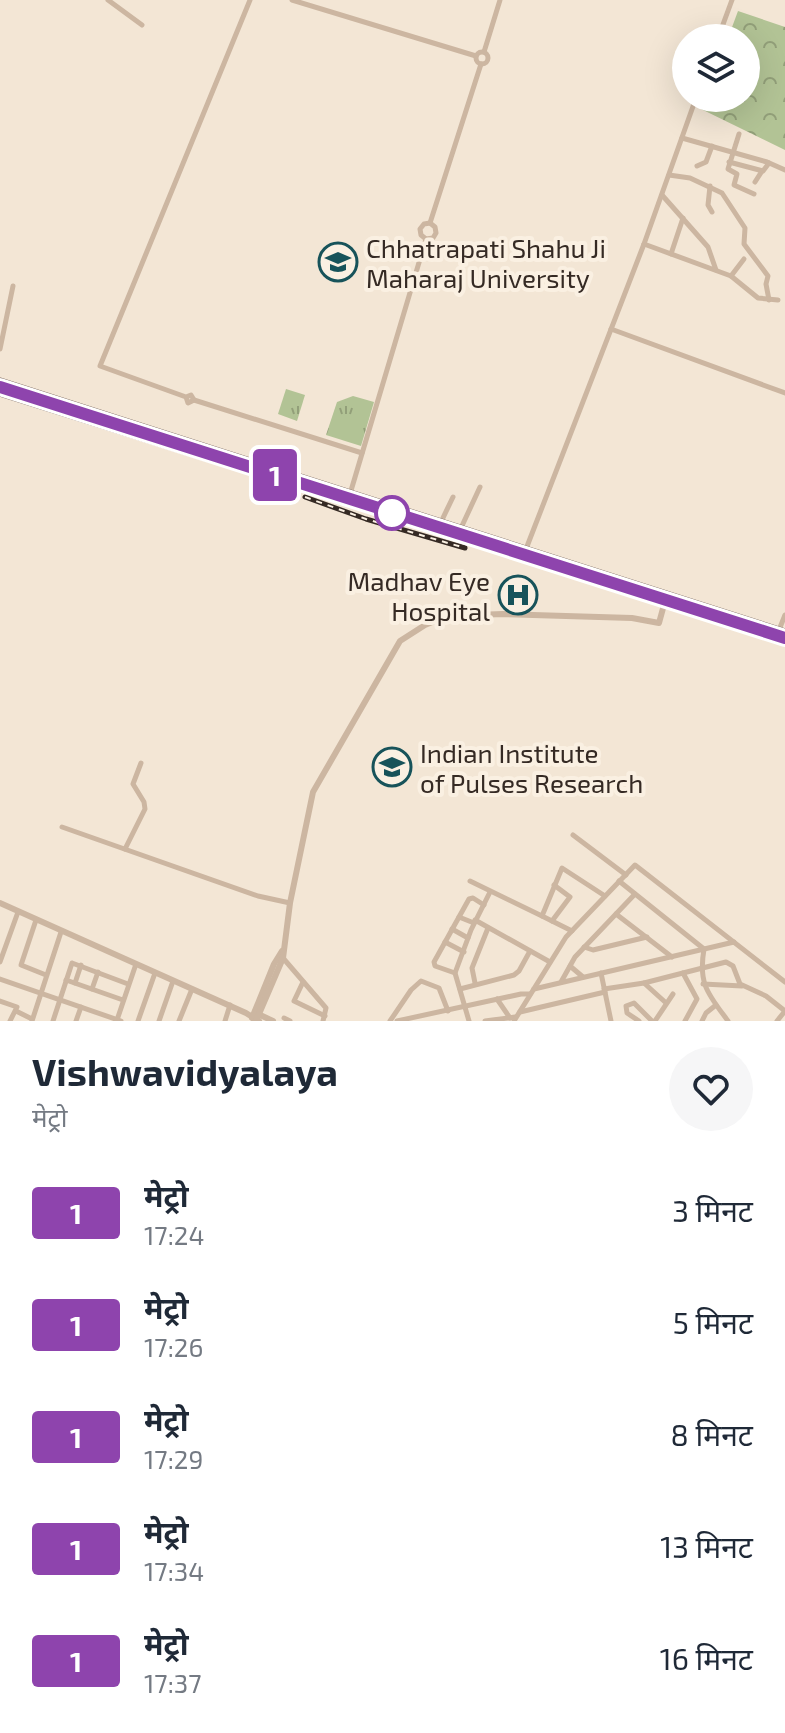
<!DOCTYPE html>
<html lang="hi">
<meta charset="utf-8">
<style>
:root{--surface:#fff;--page:#f6f6f7;--text:#1f2937;--muted:#747a83}
body{margin:0;font-family:"Exo 2","Noto Sans Devanagari",sans-serif;background:var(--page);color:var(--text);height:100vh;display:flex;flex-direction:column;font-size:30px;white-space:nowrap}
*{box-sizing:border-box;margin:0}
p{font-size:26px;color:var(--muted)}
.icon{flex:none;width:44px;height:44px;fill:none;stroke:currentColor;stroke-width:2;stroke-linecap:round;stroke-linejoin:round}
.map{position:relative;height:1021px;overflow:hidden}
.drawer{display:flex;flex-direction:column;background:var(--surface);flex:1}
.drawer>*{flex:none}
.badge{padding:0 16px;border-radius:6px;font-size:28px;line-height:52px}
.controls{position:absolute;left:672px;top:24px;display:grid;gap:16px}
.controls a{display:grid;place-items:center;width:88px;height:88px;border-radius:50%;background:var(--surface);box-shadow:0 8px 32px #0002;font-size:40px}
.map>.badge{position:absolute;translate:-50% -50%;box-shadow:0 0 0 4px #fff}
.round{display:grid;place-items:center;flex:none;width:84px;height:84px;border-radius:42px;background:var(--page)}
.head{display:flex;align-items:center;justify-content:space-between;height:136px;padding:0 32px}
h1{font-size:38px;font-weight:700;line-height:60px}
ul{padding:0;list-style:none}
li{display:flex;align-items:center;gap:24px;height:112px;padding:0 32px}
li div{flex:1}
li b{display:block;font-size:30px}
li em{font-style:normal}
li .badge{min-width:88px;font-weight:700;text-align:center}
.map>svg:first-child{display:block}
.grass{fill:url(#grass-tufts)}
.forest{fill:url(#forest-crowns)}
.lines{fill:none;stroke-linecap:round;stroke-linejoin:round}
.minor{stroke:#ccb6a1;stroke-width:5}
.tertiary{stroke:#ccb6a1;stroke-width:6}
.trunk{stroke:#685247;stroke-width:9}
.rail-casing{stroke:#352a24;stroke-width:5}
.rail{stroke:#faf0e2;stroke-width:2;stroke-dasharray:6;stroke-linecap:butt}
.line-casing{stroke:#fff;stroke-width:18}
.line{stroke:#8e44ad;stroke-width:12}
.stop-dot{fill:#fff;stroke:#8e44ad;stroke-width:4}
.labels{text-anchor:middle;dominant-baseline:central;stroke-width:8;stroke-linejoin:round;paint-order:stroke}
.poi-label{font-size:26px;fill:#352a24;stroke:#faf0e2;text-anchor:start}
</style>
<div class="map">
<svg width="785" height="1021" viewBox="0 0 785 1021">
<defs>
<pattern id="grass-tufts" width="24" height="20" patternUnits="userSpaceOnUse" patternTransform="scale(2)"><rect width="24" height="20" fill="#b2c395"/><path d="M3 7l-1-3M5 7V3M7 7l1-3M15 17l-1-3M17 17v-4M19 17l1-3" fill="none" stroke="#929f79"/></pattern>
<pattern id="forest-crowns" width="20" height="18" patternUnits="userSpaceOnUse" patternTransform="scale(2)"><rect width="20" height="18" fill="#b2c395"/><path d="M2 6a3 3 0 1 1 6 0M12 15a3 3 0 1 1 6 0" fill="none" stroke="#929f79"/></pattern>
</defs>
<rect width="100%" height="100%" fill="#f3e6d5"/>
<!-- grass -->
<g class="grass">
<path d="M 286,389 L 305,395 L 297,421 L 278,414 Z"/>
<path d="M 353,396 L 374,402 L 361,446 L 326,435 L 337,402 Z"/>
</g>
<!-- forest -->
<path class="forest" d="M 738,11 L 785,27 L 785,150 L 701,109 L 705,98 L 746,98 L 746,38 L 728,38 Z"/>
<g class="lines">
<!-- minor -->
<g class="minor">
<path d="M 108,0 L 142,25"/>
<path d="M 292,0 L 476,56"/>
<path d="M 718,38 L 732,0"/>
<circle cx="482" cy="58" r="6"/>
<path d="M 484,52 L 500,0"/>
<path d="M 739,134 L 728,169 L 737,174 L 734,185 L 754,194"/>
<path d="M 682,138 L 767,162 L 785,170"/>
<path d="M 729,162 L 763,171 L 769,163"/>
<path d="M 697,166 L 706,162 L 712,146"/>
<path d="M 669,175 L 690,178 L 722,193 L 745,228 L 744,244 L 768,276 L 766,284 L 769,300"/>
<path d="M 755,182 L 762,171"/>
<path d="M 710,186 L 708,205 L 712,212"/>
<path d="M 662,195 L 708,247 L 716,270"/>
<path d="M 430,223 L 481,64"/>
<path d="M 644,244 L 731,276 L 758,298 L 778,300"/>
<path d="M 671,254 L 683,218"/>
<path d="M 731,276 L 744,259"/>
<path d="M 611,329 L 785,393"/>
<path d="M 0,349 L 13,286"/>
<path d="M 186,397 L 191,395 L 194,400 L 188,403 L 186,397 L 100,366 L 250,0"/>
<path d="M 194,400 L 362,453"/>
<path d="M 350,494 L 426,239 L 433,238 L 436,233 L 435,227 L 430,223 L 424,224 L 420,229 L 421,235 L 426,239"/>
<path d="M 441,522 L 453,497"/>
<path d="M 461,528 L 480,487"/>
<path d="M 526,549 L 644,244 L 696,98"/>
<path d="M 779,630 L 785,615"/>
<path d="M 62,827 L 258,896 L 290,903"/>
<path d="M 573,835 L 626,875"/>
<path d="M 125,849 L 145,809 L 144,802 L 133,784 L 141,763"/>
<path d="M 470,881 L 542,916"/>
<path d="M 619,881 L 704,949 C 698,984 708,994 728,1021"/>
<path d="M 616,914 L 672,957"/>
<path d="M 459,917 L 474,923"/>
<path d="M 36,920 L 21,965 L 46,975"/>
<path d="M 475,920 L 550,962"/>
<path d="M 552,921 L 570,897 L 554,885"/>
<path d="M 452,929 L 468,938"/>
<path d="M 572,931 L 542,916 L 562,868 L 605,896"/>
<path d="M 445,942 L 464,952"/>
<path d="M 584,947 L 593,950 L 647,937"/>
<path d="M 283,958 L 326,1008 L 323,1021"/>
<path d="M 0,962 L 18,912"/>
<path d="M 570,966 L 583,977"/>
<path d="M 455,973 L 435,966 L 434,962 L 469,899 L 473,898 L 484,905"/>
<path d="M 601,973 L 611,1021"/>
<path d="M 0,979 L 121,1021"/>
<path d="M 66,980 L 123,1000"/>
<path d="M 303,982 L 294,1001 L 325,1016"/>
<path d="M 561,982 L 575,957 L 635,894"/>
<path d="M 75,983 L 81,965"/>
<path d="M 475,983 L 472,968 L 488,928"/>
<path d="M 644,983 L 683,973"/>
<path d="M 703,984 L 742,986"/>
<path d="M 92,989 L 98,972"/>
<path d="M 460,989 L 514,975 L 519,971 L 530,951"/>
<path d="M 534,989 L 734,942"/>
<path d="M 604,989 L 644,983 L 665,1002"/>
<path d="M 497,999 L 510,1018"/>
<path d="M 0,1001 L 17,1007 L 10,1021"/>
<path d="M 16,1011 L 32,1019"/>
<path d="M 520,1012 L 605,992"/>
<path d="M 284,1018 L 290,1021"/>
<path d="M 117,1020 L 136,964"/>
<path d="M 32,1021 L 61,932"/>
<path d="M 53,1021 L 72,963 L 128,984"/>
<path d="M 76,1021 L 81,1007"/>
<path d="M 138,1021 L 155,973"/>
<path d="M 159,1021 L 173,981"/>
<path d="M 179,1021 L 192,989"/>
<path d="M 225,1021 L 230,1005"/>
<path d="M 390,1021 L 411,990 L 421,981 L 439,988 L 448,1011"/>
<path d="M 397,1021 L 521,994 L 530,994"/>
<path d="M 469,1021 L 455,973 L 471,930 L 490,892"/>
<path d="M 485,1021 L 515,1017"/>
<path d="M 514,1021 L 566,937 L 635,865 L 785,982"/>
<path d="M 639,1021 L 627,1013 L 626,1006 L 634,1003 L 652,1021"/>
<path d="M 655,1021 L 673,994"/>
<path d="M 685,1021 L 697,999 L 683,973 L 726,962 L 733,966 L 740,984 L 766,996 L 785,1011"/>
<path d="M 702,1021 L 706,1013 L 716,1005"/>
<path d="M 777,1021 L 785,1011"/>
</g>
<!-- tertiary -->
<g class="tertiary">
<path d="M 0,903 L 246,1013 L 259,1021"/>
<path d="M 258,1014 L 273,1021"/>
<path d="M 252,1018 L 274,964 L 282,951"/>
<path d="M 256,1021 L 283,958 L 290,903 L 313,792 L 400,641 L 425,625 L 447,616 L 503,614 L 632,618 L 659,623 L 665,601"/>
</g>
<!-- trunk -->
<g class="trunk">
<path d="M 0,382 L 785,633"/>
<path d="M 0,392 L 668,602"/>
</g>
<!-- rail casing -->
<g class="rail-casing">
<g id="rail">
<path d="M 0,387 L 785,638"/>
<path d="M 305,497 L 366,519 L 465,548"/>
</g>
</g>
<!-- rail -->
<use href="#rail" class="rail"/>
</g>
<g class="lines">
<!-- line casing -->
<g class="line-casing">
<path id="line" d="M 0,387 L 785,638"/>
</g>
<!-- line -->
<use href="#line" class="line"/>
</g>
<!-- icons -->
<defs>
<g id="university-ring" transform="scale(2)"><circle r="9.5" fill="#faf0e2" stroke="#17535a" stroke-width="1.5"/><path d="M0-5L7-2L0 1L-7-2ZM-4 1L0 2.5L4 1V4Q0 6-4 4Z" fill="#17535a"/></g>
<g id="hospital-ring" transform="scale(2)"><circle r="9.5" fill="#faf0e2" stroke="#17535a" stroke-width="1.5"/><path d="M-5-5h3v3.5h4V-5h3V5h-3V1.5h-4V5h-3Z" fill="#17535a"/></g>
</defs>
<g fill-rule="evenodd">
<use href="#university-ring" x="338" y="262"/>
<use href="#hospital-ring" x="518" y="595"/>
<use href="#university-ring" x="392" y="767"/>
</g>
<!-- markers -->
<circle class="stop-dot" cx="392" cy="513" r="16"/>
<g class="labels">
<!-- poi labels -->
<g class="poi-label">
<text x="366" y="247">Chhatrapati Shahu Ji<tspan x="366" dy="30">Maharaj University</tspan></text>
<text x="490" y="580" text-anchor="end">Madhav Eye<tspan x="490" dy="30">Hospital</tspan></text>
<text x="420" y="752">Indian Institute<tspan x="420" dy="30">of Pulses Research</tspan></text>
</g>
</g>
</svg>
<div class="controls">
<a><svg class="icon" aria-label="layers" viewBox="0 0 24 24"><path d="M12 4l9 5-9 5-9-5zM3 14l9 5 9-5"/></svg></a>
</div>
<b class="badge" style="left:275px;top:475px;background:#8e44ad;color:#fff">1</b>
</div>
<section class="drawer">
<div class="head"><div><h1>Vishwavidyalaya</h1><p>मेट्रो</p></div><a class="round"><svg class="icon" aria-label="heart" viewBox="0 0 24 24"><path d="M12 20l-8-8c-3-5 5-10 8-4 3-6 11-1 8 4z"/></svg></a></div>
<ul>
<li><span class="badge" style="background:#8e44ad;color:#fff">1</span><div><b>मेट्रो</b><p>17:24</p></div><em>3 मिनट</em></li>
<li><span class="badge" style="background:#8e44ad;color:#fff">1</span><div><b>मेट्रो</b><p>17:26</p></div><em>5 मिनट</em></li>
<li><span class="badge" style="background:#8e44ad;color:#fff">1</span><div><b>मेट्रो</b><p>17:29</p></div><em>8 मिनट</em></li>
<li><span class="badge" style="background:#8e44ad;color:#fff">1</span><div><b>मेट्रो</b><p>17:34</p></div><em>13 मिनट</em></li>
<li><span class="badge" style="background:#8e44ad;color:#fff">1</span><div><b>मेट्रो</b><p>17:37</p></div><em>16 मिनट</em></li>
</ul>
</section>
